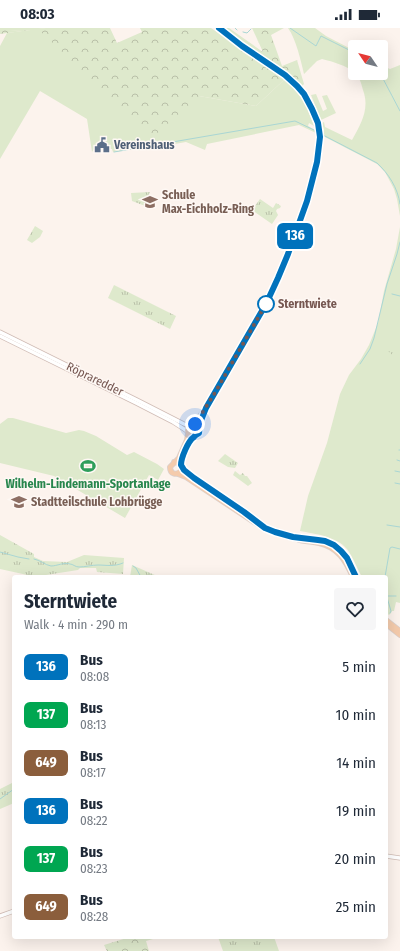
<!DOCTYPE html>
<meta charset="utf-8">
<style>
:root{--surface:#fff;--page:#f6f6f7;--text:#1f2937;--muted:#747a83}
body{margin:0;font-family:"Fira Sans Condensed",sans-serif;background:var(--page);color:var(--text);height:100vh;display:flex;flex-direction:column;font-size:15px;white-space:nowrap}
*{box-sizing:border-box;margin:0}
p{font-size:13px;color:var(--muted)}
.icon{flex:none;width:22px;height:22px;fill:none;stroke:currentColor;stroke-width:2;stroke-linecap:round;stroke-linejoin:round}
.map{position:relative;flex:1;overflow:hidden}
.drawer{position:absolute;left:12px;top:547px;width:376px;height:364px;display:flex;flex-direction:column;background:var(--surface);border-radius:4px;box-shadow:0 4px 16px #0002}
.drawer>*{flex:none}
.badge{padding:0 8px;border-radius:6px;font-size:14px;line-height:26px}
.needle{width:26px;rotate:305deg}
.buttons{position:absolute;left:348px;top:12px;display:grid;gap:8px}
.buttons a{display:grid;place-items:center;width:40px;height:40px;border-radius:4px;background:var(--surface);box-shadow:0 4px 16px #0002;font-size:20px}
.you{position:absolute;width:20px;height:20px;margin:-10px;border:3px solid #fff;border-radius:50%;background:#1a73e8;box-shadow:0 0 0 6px #1a73e833}
.map>.badge{position:absolute;translate:-50% -50%;box-shadow:0 0 0 2px #fff}
.round{display:grid;place-items:center;flex:none;width:42px;height:42px;border-radius:4px;background:var(--page)}
.head{display:flex;align-items:center;justify-content:space-between;height:68px;padding:0 12px}
h1{font-size:19px;font-weight:700;line-height:30px}
ul{padding:0;list-style:none}
li{display:flex;align-items:center;gap:12px;height:48px;padding:0 12px}
li div{flex:1}
li b{display:block;font-size:15px}
li em{font-style:normal}
li .badge{min-width:44px;font-weight:700;text-align:center}
.status{display:flex;justify-content:space-between;align-items:center;height:28px;padding:0 20px;background:var(--surface);direction:ltr}
.status svg{height:11px;fill:currentColor}
.map>svg:first-child{display:block}
.green{fill:#dee9cc}
.forest{fill:url(#forest-crowns)}
.park{fill:url(#park-tufts)}
.lines{fill:none;stroke-linecap:round;stroke-linejoin:round}
.stream{stroke:#a9d6d4;stroke-width:1}
.minor-casing{stroke:#d0bcb5;stroke-width:5}
.major-casing{stroke:#d9d0ce;stroke-width:6}
.minor{stroke:#fff;stroke-width:3.5}
.major{stroke:#f4cbac;stroke-width:4.5}
.line-casing{stroke:#fff;stroke-width:9}
.line{stroke:#0072bc;stroke-width:6}
.walk{stroke:#765751;stroke-width:4;stroke-dasharray:0 7.2}
.stop-dot{fill:#fff;stroke:#0072bc;stroke-width:2}
.labels{text-anchor:middle;dominant-baseline:central;stroke-width:3;stroke-linejoin:round;paint-order:stroke}
.service-label{font-size:12px;font-weight:bold;fill:#4e5e75;stroke:#fef8f4;text-anchor:start}
.education-label{font-size:12px;font-weight:bold;fill:#785e54;stroke:#fef8f4;text-anchor:start}
.stop-label{font-size:12px;font-weight:bold;fill:#765751;stroke:#fef8f4;text-anchor:start}
.street-label{font-size:12px;fill:#765751;stroke:#fef8f4}
.leisure-label{font-size:12px;font-weight:bold;fill:#27864d;stroke:#fef8f4}
</style>
<div class="status"><b>08:03</b><svg viewBox="0 0 49 12"><path d="M0 12V9h3v3zM5 12V6h3v6zM10 12V3h3v9zM15 12V0h3v12zM26 1h20v11H26zM47 4h2v5h-2z"/></svg></div>
<div class="map">
<svg width="400" height="923" viewBox="0 0 400 923">
<defs>
<pattern id="forest-crowns" width="20" height="18" patternUnits="userSpaceOnUse"><rect width="20" height="18" fill="#dee9cc"/><path d="M2 6a3 3 0 1 1 6 0M12 15a3 3 0 1 1 6 0" fill="none" stroke="#b9c0a8"/></pattern>
<pattern id="park-tufts" width="24" height="20" patternUnits="userSpaceOnUse"><rect width="24" height="20" fill="#dee9cc"/><path d="M3 7l-1-3M5 7V3M7 7l1-3M15 17l-1-3M17 17v-4M19 17l1-3" fill="none" stroke="#b9c0a8"/></pattern>
</defs>
<rect width="100%" height="100%" fill="#fcf3ed"/>
<!-- green -->
<g class="green">
<path d="M 10,0 L 46,0 L 39,1 L 199,68 L 256,78 L 285,51 L 297,64 L 306,77 L 314,98 L 309,95 L 308,98 L 315,102 L 316,105 L 299,97 L 207,116 L 205,122 L 186,114 L 140,122 L 139,123 L 138,120 L 113,124 L 112,121 L 107,121 L 105,119 L 104,121 L 97,119 L 97,118 L 96,118 L 92,124 L 87,91 L 40,63 L 0,131 L 0,18 L 7,5 L 30,2 L 10,3 Z"/>
<path d="M 288,0 L 315,0 L 326,8 L 355,23 L 355,45 C 345,37 334,34 322,31 L 317,33 L 304,46 C 301,33 296,11 288,0 Z"/>
<path d="M 381,37 L 390,41 L 400,37 L 400,575 L 396,574 L 394,583 L 392,583 L 391,585 L 389,587 L 386,584 L 386,549 L 381,549 L 380,548 L 377,549 L 362,549 C 357,540 353,529 347,521 C 336,508 315,506 300,503 L 308,468 L 327,415 L 340,366 L 349,347 L 361,331 L 369,317 L 378,295 L 384,263 L 396,221 L 400,199 L 400,188 L 397,171 L 394,161 L 385,144 L 377,136 L 323,108 L 324,102 L 322,95 L 324,94 L 325,99 L 352,112 C 361,96 370,81 363,62 C 361,55 360,50 355,45 L 381,45 Z"/>
<path d="M 316,66 L 323,83 L 327,81 L 322,68 L 327,67 L 336,85 L 321,92 L 311,67 Z"/>
<path d="M 8,390 L 13,390 L 66,405 L 79,402 L 84,403 L 96,408 L 127,427 L 134,424 L 157,436 L 164,441 L 158,452 L 149,447 L 125,490 L 54,448 L 0,435 L 0,396 Z"/>
</g>
<!-- forest -->
<g class="forest">
<path d="M 0,0 L 10,0 L 10,3 L 46,0 L 110,0 L 117,15 L 142,4 L 140,0 L 211,0 L 285,51 L 256,78 L 199,68 L 152,110 L 38,1 L 0,6 Z"/>
<path d="M 223,0 L 229,0 L 263,24 L 252,0 L 284,0 L 271,7 L 282,38 L 297,32 L 304,56 L 301,59 L 283,42 Z"/>
<path d="M 130,909 L 153,909 L 153,911 L 146,913 L 149,923 L 107,923 L 104,917 Z"/>
</g>
<!-- park -->
<g class="park">
<path d="M 137,102 L 146,111 C 142,115 137,116 131,117 L 132,110 Z"/>
<path d="M 150,164 L 147,170 L 151,172 L 148,179 L 132,173 L 131,165 Z"/>
<path d="M 260,171 L 273,180 L 276,175 L 281,178 L 280,180 L 277,181 L 276,183 L 278,187 L 272,196 L 252,182 Z"/>
<path d="M 35,198 L 43,203 L 40,209 L 32,215 L 27,212 Z"/>
<path d="M 114,257 L 176,288 L 170,301 L 108,270 Z"/>
<path d="M 388,314 L 400,323 L 400,331 L 399,333 L 387,322 Z"/>
<path d="M 225,426 L 238,435 L 235,440 L 228,439 L 218,433 Z"/>
<path d="M 235,443 L 240,447 L 243,445 L 245,448 L 247,448 L 252,455 L 248,458 L 233,447 Z"/>
<path d="M 0,507 L 34,526 L 34,529 L 43,533 L 67,534 L 84,527 L 124,530 L 123,546 L 97,544 L 96,540 L 80,540 L 78,542 L 46,547 L 32,548 L 0,541 Z"/>
<path d="M 132,537 L 157,548 L 156,549 L 130,549 Z"/>
<path d="M 14,754 L 14,775 L 0,781 L 0,761 Z"/>
<path d="M 218,909 L 274,909 L 279,923 L 223,923 Z"/>
</g>
<g class="lines">
<!-- stream -->
<g class="stream">
<path d="M 235,0 L 237,2"/>
<path d="M 290,0 L 316,18 L 321,8 L 355,25"/>
<path d="M 243,4 L 247,5 L 251,1"/>
<path d="M 380,45 L 400,83"/>
<path d="M 323,107 L 377,135 C 388,145 398,160 400,176"/>
<path d="M 114,124 L 295,93 L 314,102"/>
<path d="M 392,266 L 400,268"/>
<path d="M 360,336 L 370,321 L 374,310 L 387,256 L 397,226 L 400,214"/>
<path d="M 399,422 L 400,422"/>
<path d="M 397,432 L 400,433"/>
<path d="M 395,443 L 400,444"/>
<path d="M 395,455 L 400,456"/>
<path d="M 387,497 L 400,499"/>
<path d="M 0,524 L 18,529 L 29,531"/>
<path d="M 34,531 C 40,532 45,537 51,538 C 57,538 64,534 70,536 C 73,536 75,539 79,539 C 85,539 92,537 98,537 C 106,537 114,539 123,535"/>
<path d="M 133,538 L 136,540 L 141,549"/>
<path d="M 385,549 L 390,520 L 392,519 L 400,521"/>
<path d="M 386,566 L 391,583 L 390,585"/>
<path d="M 387,568 L 396,568"/>
<path d="M 0,771 L 14,761"/>
</g>
<!-- minor casing -->
<g class="minor-casing">
<g id="minor">
<path d="M 0,304 L 137,372 L 184,396 L 189,398"/>
<path d="M 0,308 L 136,375 L 173,394 L 187,403"/>
<path d="M 386,828 L 400,830"/>
<path d="M 0,888 L 14,883"/>
</g>
</g>
<!-- major casing -->
<g class="major-casing">
<g id="major">
<path d="M 194,396 L 206,380 L 213,368 C 232,335 253,302 270,268 C 287,236 300,197 310,163 C 315,145 321,125 320,106 C 319,93 312,79 304,67 C 292,49 273,39 256,27 C 243,19 231,10 219,0"/>
<path d="M 190,407 C 185,403 188,397 194,396"/>
<path d="M 187,418 L 193,410 L 199,405 L 200,396 L 202,389"/>
<path d="M 174,434 L 179,435 L 182,438 L 181,443 C 176,448 170,446 170,439 L 179,430 L 187,412 L 188,406"/>
<path d="M 182,439 L 199,453"/>
<path d="M 178,446 L 186,449 L 254,494 C 268,502 282,507 297,511 C 304,514 312,513 319,515 C 338,519 346,533 353,549"/>
<path d="M 316,511 C 340,515 347,529 356,549"/>
<path d="M 386,592 L 400,603"/>
<path d="M 390,599 L 400,607"/>
</g>
</g>
<!-- minor -->
<use href="#minor" class="minor"/>
<!-- major -->
<use href="#major" class="major"/>
</g>
<g class="lines">
<!-- line casing -->
<g class="line-casing">
<path id="line" d="M 219,0 L 242,18 L 285,47 L 297,58 L 304,66 L 312,81 L 318,95 L 320,109 L 317,134 L 307,173 L 288,226 L 278,250 L 266,276 L 206,380 L 200,395 L 199,405 C 197,406 195,407 194,409 C 188,413 181,430 181,437 L 184,442 L 194,450 L 244,484 L 265,500 L 275,504 L 293,509 L 318,512 L 325,513 L 334,517 L 341,523 L 347,530 L 356,549"/>
</g>
<!-- line -->
<use href="#line" class="line"/>
<!-- walk -->
<path class="walk" d="M 195,396 L 213,368 L 266,276"/>
</g>
<!-- icons -->
<defs>
<g id="civic-bare" transform="scale(1.2)"><path d="M-.6-6.5H3V-4.5H.6V-3L4-1V1h2V6H-6V1h2V-1L-.6-3ZM-1.2 2.5V6h2.4V2.5Z" fill="#5c6f8a" stroke="#fef8f4" stroke-width="2.5" paint-order="stroke"/></g>
<g id="school-bare" transform="scale(1.2)"><path d="M0-5L7-2L0 1L-7-2ZM-4 1L0 2.5L4 1V4Q0 6-4 4Z" fill="#8d6e63" stroke="#fef8f4" stroke-width="2.5" paint-order="stroke"/></g>
<g id="stadium-bare" transform="scale(1.2)"><path d="M0-5a6.5 5 0 1 0 0 10a6.5 5 0 1 0 0-10ZM-3.5-1.8h7v3.6h-7Z" fill="#2e9e5b" stroke="#fef8f4" stroke-width="2.5" paint-order="stroke"/></g>
</defs>
<g fill-rule="evenodd">
<use href="#civic-bare" x="102" y="117"/>
<use href="#school-bare" x="150" y="174"/>
<use href="#stadium-bare" x="88" y="438"/>
<use href="#school-bare" x="19" y="474"/>
</g>
<!-- markers -->
<circle class="stop-dot" cx="266" cy="276" r="8"/>
<g class="labels">
<!-- service labels -->
<g class="service-label">
<text x="114" y="117">Vereinshaus</text>
</g>
<!-- education labels -->
<g class="education-label">
<text x="162" y="167">Schule<tspan x="162" dy="14">Max-Eichholz-Ring</tspan></text>
<text x="31" y="474">Stadtteilschule Lohbrügge</text>
</g>
<!-- stop labels -->
<g class="stop-label">
<text x="278" y="276">Sterntwiete</text>
</g>
<!-- street labels -->
<g class="street-label">
<text transform="translate(95 351) rotate(26)">Röpraredder</text>
</g>
<!-- leisure labels -->
<g class="leisure-label">
<text x="88" y="456">Wilhelm-Lindemann-Sportanlage</text>
</g>
</g>
</svg>
<div class="buttons">
<a><svg class="needle" viewBox="-14 -14 28 28"><path d="M0-13l5 13h-10z" fill="#e53935"/><path d="M0 13l5-13h-10z" fill="#747a83"/></svg></a>
</div>
<div class="you" style="left:195px;top:396px"></div>
<b class="badge" style="left:295px;top:208px;background:#0072bc;color:#fff">136</b>
<section class="drawer">
<div class="head"><div><h1>Sterntwiete</h1><p>Walk · 4 min · 290 m</p></div><a class="round"><svg class="icon" aria-label="heart" viewBox="0 0 24 24"><path d="M12 20l-8-8c-3-5 5-10 8-4 3-6 11-1 8 4z"/></svg></a></div>
<ul>
<li><span class="badge" style="background:#0072bc;color:#fff">136</span><div><b>Bus</b><p>08:08</p></div><em>5 min</em></li>
<li><span class="badge" style="background:#00a651;color:#fff">137</span><div><b>Bus</b><p>08:13</p></div><em>10 min</em></li>
<li><span class="badge" style="background:#8b5e3c;color:#fff">649</span><div><b>Bus</b><p>08:17</p></div><em>14 min</em></li>
<li><span class="badge" style="background:#0072bc;color:#fff">136</span><div><b>Bus</b><p>08:22</p></div><em>19 min</em></li>
<li><span class="badge" style="background:#00a651;color:#fff">137</span><div><b>Bus</b><p>08:23</p></div><em>20 min</em></li>
<li><span class="badge" style="background:#8b5e3c;color:#fff">649</span><div><b>Bus</b><p>08:28</p></div><em>25 min</em></li>
</ul>
</section>
</div>
